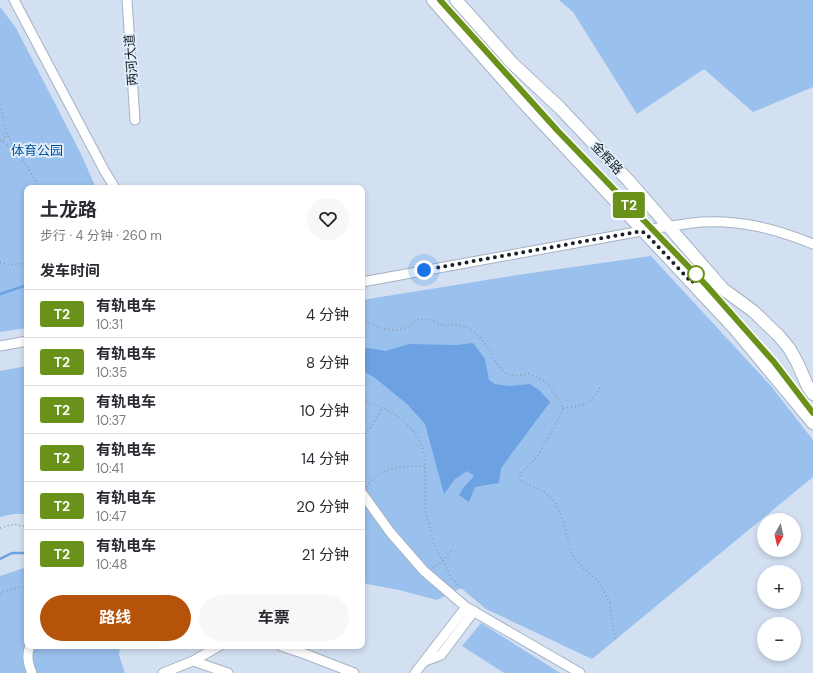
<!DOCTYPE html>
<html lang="zh">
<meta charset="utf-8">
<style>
:root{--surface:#fff;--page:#f7f7f7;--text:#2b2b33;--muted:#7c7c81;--line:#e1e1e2;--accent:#b45309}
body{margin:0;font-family:"DM Sans","Noto Sans SC",sans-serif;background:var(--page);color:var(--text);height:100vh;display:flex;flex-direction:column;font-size:15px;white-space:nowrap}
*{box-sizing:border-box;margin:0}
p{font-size:13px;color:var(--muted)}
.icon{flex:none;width:22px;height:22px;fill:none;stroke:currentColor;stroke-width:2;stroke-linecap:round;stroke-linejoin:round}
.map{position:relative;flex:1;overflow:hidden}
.side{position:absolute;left:24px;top:185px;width:341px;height:464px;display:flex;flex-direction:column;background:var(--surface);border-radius:8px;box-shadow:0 2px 6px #0003}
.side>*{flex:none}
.badge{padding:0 8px;border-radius:3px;font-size:14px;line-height:26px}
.needle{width:26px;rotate:188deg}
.buttons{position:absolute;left:757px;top:513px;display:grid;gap:8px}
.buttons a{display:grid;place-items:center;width:44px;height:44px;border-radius:50%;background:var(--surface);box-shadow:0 2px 6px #0003;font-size:20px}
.you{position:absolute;width:20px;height:20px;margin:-10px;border:3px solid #fff;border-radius:50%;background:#1a73e8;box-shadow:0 0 0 6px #1a73e833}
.map>.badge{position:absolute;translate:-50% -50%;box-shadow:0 0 0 2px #fff}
h2{padding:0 16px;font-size:15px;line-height:36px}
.round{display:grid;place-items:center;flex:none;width:42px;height:42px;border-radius:21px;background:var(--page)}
.overview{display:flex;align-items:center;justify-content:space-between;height:68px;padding:0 16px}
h1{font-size:19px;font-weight:700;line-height:30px}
.action{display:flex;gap:8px;margin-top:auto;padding:8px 16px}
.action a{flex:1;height:46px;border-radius:24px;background:var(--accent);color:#fff;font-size:16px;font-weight:700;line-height:46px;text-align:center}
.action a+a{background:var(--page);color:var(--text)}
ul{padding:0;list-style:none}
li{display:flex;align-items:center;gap:12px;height:48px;padding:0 16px;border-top:1px solid var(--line)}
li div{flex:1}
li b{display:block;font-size:15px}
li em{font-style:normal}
li .badge{min-width:44px;font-weight:700;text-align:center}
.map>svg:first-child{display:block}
.green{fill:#9ac0ee}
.water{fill:#6da2e2}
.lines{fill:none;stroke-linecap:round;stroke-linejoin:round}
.stream{stroke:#6da2e2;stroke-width:2.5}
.minor-casing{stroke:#a4b2c3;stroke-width:11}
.major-casing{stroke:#a4b2c3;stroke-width:14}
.path{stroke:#8e99a6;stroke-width:1.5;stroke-dasharray:1 3;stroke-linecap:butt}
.minor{stroke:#fff;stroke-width:9}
.major{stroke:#fff;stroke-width:12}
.tram{stroke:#525963;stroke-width:1}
.line-casing{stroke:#fff;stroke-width:9}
.line{stroke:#6a911a;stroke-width:6}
.walk{stroke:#1b2027;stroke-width:4;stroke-dasharray:0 7.2}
.stop-dot{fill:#fff;stroke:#6a911a;stroke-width:2}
.labels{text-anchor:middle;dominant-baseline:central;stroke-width:4;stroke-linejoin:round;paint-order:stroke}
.street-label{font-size:13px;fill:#1b2027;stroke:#e1edfb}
.park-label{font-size:13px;fill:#00519c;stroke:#e1edfb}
</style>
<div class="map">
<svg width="813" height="673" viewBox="0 0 813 673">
<rect width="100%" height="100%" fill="#d2e0f2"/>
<!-- green -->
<g class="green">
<path d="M 559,0 L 813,0 L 813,87 L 753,112 L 704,69 L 637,114 L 573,12 Z"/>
<path d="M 0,7 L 16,28 L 81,154 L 96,188 L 27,188 L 27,328 L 0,332 Z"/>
<path d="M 651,256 L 771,386 L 813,440 L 813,477 L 592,659 L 486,609 L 461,588 L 437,600 L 399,590 L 362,583 L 362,300 L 517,275 Z"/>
<path d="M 27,366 L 27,514 L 14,514 L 0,517 L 0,371 Z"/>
<path d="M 27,567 L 27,646 L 120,646 L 119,655 L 125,673 L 0,673 L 0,576 Z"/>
<path d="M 481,623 L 560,673 L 504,673 L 462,646 Z"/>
</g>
<!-- water -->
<path class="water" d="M 473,343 L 485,359 L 489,380 L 495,384 L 509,386 L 530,384 L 539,390 L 550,402 L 501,468 L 499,483 L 475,487 L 469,502 L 459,495 L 464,487 L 474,476 L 467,471 L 455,479 L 444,494 L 425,424 L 407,404 L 375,378 L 362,370 L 362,347 L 386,351 L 409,344 L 456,345 Z"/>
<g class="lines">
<!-- stream -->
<g class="stream">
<path d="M 0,294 L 27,285"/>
<path d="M 0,559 L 12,553 L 27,553"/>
</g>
<!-- minor casing -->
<g class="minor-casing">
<g id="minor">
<path d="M 14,0 L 104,170 L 115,188"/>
<path d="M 127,0 L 135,120"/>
<path d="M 362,282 L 669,226 C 680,225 691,223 702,222 C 742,220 776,229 813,244"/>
<path d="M 0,346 L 27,341"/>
<path d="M 362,493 L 390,532 L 424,571 L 466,607 L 580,673"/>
<path d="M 30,646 C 26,655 28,664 32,673"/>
<path d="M 281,646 L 305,654 L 354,673"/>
<path d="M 193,661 L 228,673"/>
<path d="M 425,661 L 441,655 L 474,611"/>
<path d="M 163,673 L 193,661 L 219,646"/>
<path d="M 415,673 L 466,607"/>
</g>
</g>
<!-- major casing -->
<g class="major-casing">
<g id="major">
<path d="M 433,0 L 523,102 L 735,329 L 813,423"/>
<path d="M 456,0 L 512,63 L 560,108 L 628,180 L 723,289 L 753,311 L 779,336 L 789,348 L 797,362 L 808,387 L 813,394"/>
</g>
</g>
<!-- path -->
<g class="path">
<path d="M 0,105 L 7,134 L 40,188"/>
<path d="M 0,140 L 14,149"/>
<path d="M 3,141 L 7,134"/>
<path d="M 0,262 L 10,265 L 27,263"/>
<path d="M 362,320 C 377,327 391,334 407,327 C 412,324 415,319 421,319 C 429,318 438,323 445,326 L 450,324 L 467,327 L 479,336 L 490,350 L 497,364 L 506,374 L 516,376 L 529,374 L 545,381 L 553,390 L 563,408 L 560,417 L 536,458 L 520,474 L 520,481 L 543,491 L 555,502 L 564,523 L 571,553 L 580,565 L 598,581 L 610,603 L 612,624 L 616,639"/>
<path d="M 362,402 L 369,402 L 395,414 L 406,423 L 417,436 L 422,446 L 425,460 L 425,507 L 434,544 L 452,579 L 461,588"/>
<path d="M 563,408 C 585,405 591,406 601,385"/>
<path d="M 362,437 L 372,426 L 382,408"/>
<path d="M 366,487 C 379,467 403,466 425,466"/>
<path d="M 0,528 L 14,524 L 27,527"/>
<path d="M 433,568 L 443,560 L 453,549"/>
<path d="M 0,594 L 4,591 L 27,586"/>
</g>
<!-- minor -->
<use href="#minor" class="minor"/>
<!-- major -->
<use href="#major" class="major"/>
<!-- tram -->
<path class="tram" d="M 440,0 L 557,130 L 644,221 L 651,230 L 664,241 L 696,274 L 774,362 L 813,413"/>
</g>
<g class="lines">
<!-- line casing -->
<g class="line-casing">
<path id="line" d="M 440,0 L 557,130 L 706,285 L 774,362 L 813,413"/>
</g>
<!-- line -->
<use href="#line" class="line"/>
<!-- walk -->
<path class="walk" d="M 424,270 L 642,231 L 649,237 L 692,283 L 696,274"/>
</g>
<!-- markers -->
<circle class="stop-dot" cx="696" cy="274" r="8"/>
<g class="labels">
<!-- street labels -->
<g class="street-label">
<text transform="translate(131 60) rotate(-94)">两河大道</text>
<text transform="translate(607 158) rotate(47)">金辉路</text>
</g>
<!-- park labels -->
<g class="park-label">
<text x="37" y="150">体育公园</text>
</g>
</g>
</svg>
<div class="buttons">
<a><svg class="needle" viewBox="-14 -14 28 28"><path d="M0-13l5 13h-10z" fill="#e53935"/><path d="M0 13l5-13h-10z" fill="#7c7c81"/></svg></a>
<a>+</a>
<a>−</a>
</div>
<div class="you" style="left:424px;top:270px"></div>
<b class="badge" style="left:629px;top:205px;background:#6a911a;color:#fff">T2</b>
<section class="side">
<div class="overview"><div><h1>土龙路</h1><p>步行 · 4 分钟 · 260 m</p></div><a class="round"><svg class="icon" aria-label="heart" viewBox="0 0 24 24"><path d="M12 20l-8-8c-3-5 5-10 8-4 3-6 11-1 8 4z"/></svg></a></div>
<h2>发车时间</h2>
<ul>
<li><span class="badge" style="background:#6a911a;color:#fff">T2</span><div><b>有轨电车</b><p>10:31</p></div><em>4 分钟</em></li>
<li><span class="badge" style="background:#6a911a;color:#fff">T2</span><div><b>有轨电车</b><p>10:35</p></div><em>8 分钟</em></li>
<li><span class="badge" style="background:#6a911a;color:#fff">T2</span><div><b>有轨电车</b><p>10:37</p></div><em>10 分钟</em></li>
<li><span class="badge" style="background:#6a911a;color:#fff">T2</span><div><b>有轨电车</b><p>10:41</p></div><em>14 分钟</em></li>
<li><span class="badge" style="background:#6a911a;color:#fff">T2</span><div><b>有轨电车</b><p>10:47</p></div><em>20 分钟</em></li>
<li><span class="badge" style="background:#6a911a;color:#fff">T2</span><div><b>有轨电车</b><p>10:48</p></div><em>21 分钟</em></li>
</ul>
<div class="action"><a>路线</a><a>车票</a></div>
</section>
</div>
